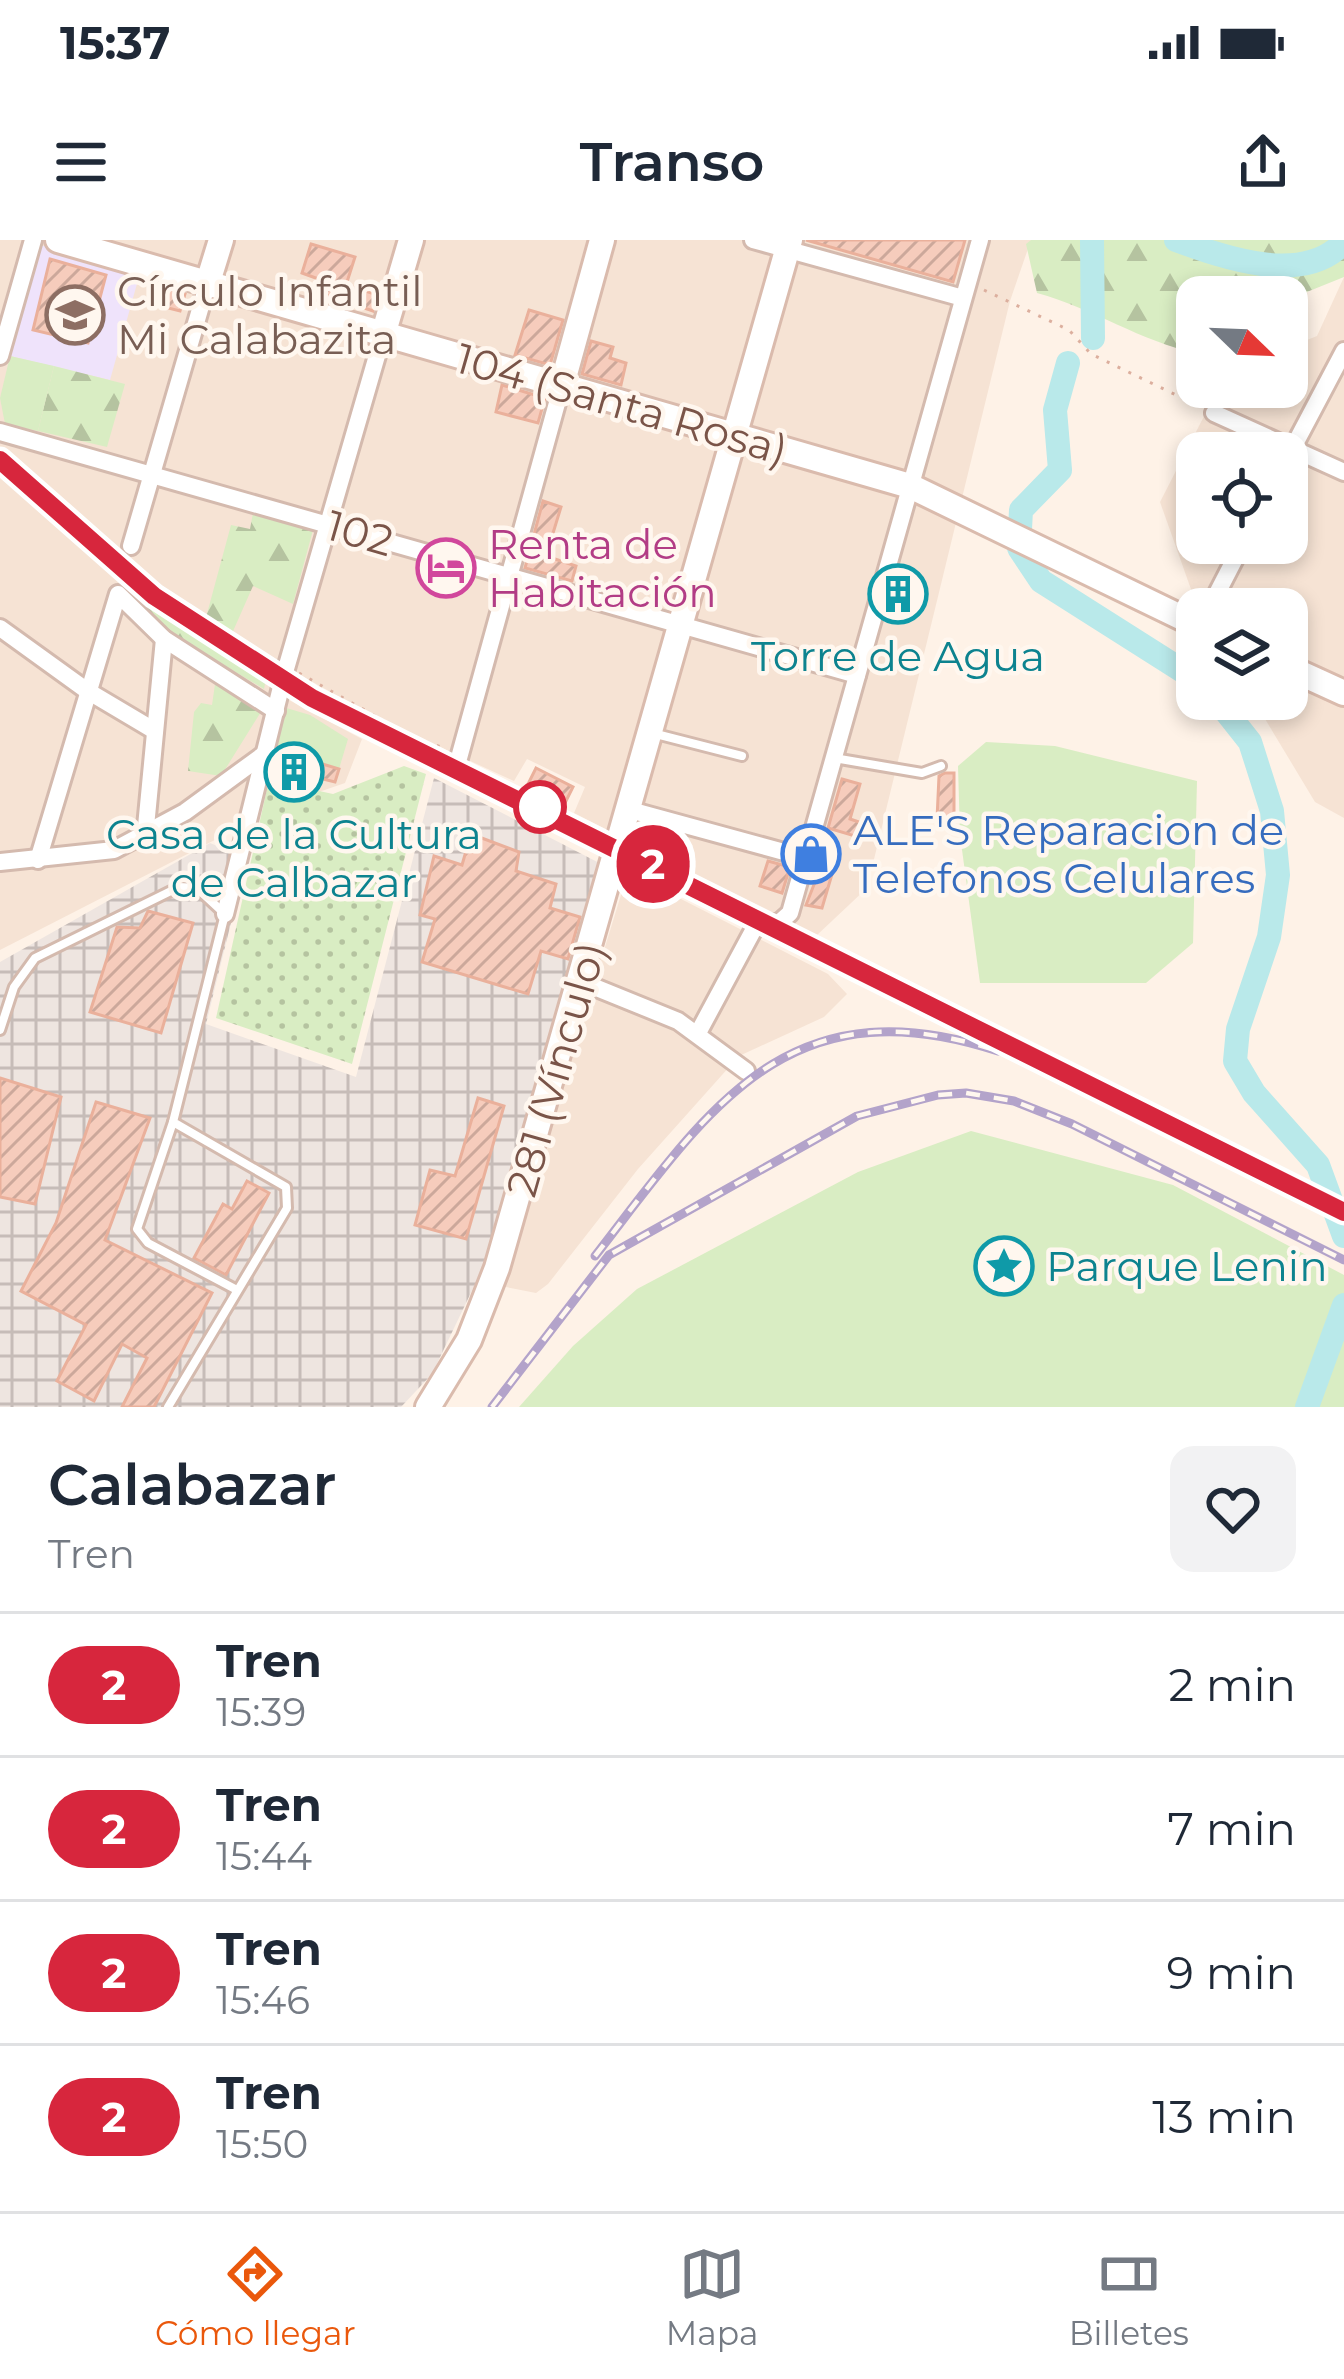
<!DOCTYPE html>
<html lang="es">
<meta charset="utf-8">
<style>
:root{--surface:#fff;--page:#f2f2f3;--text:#1f2937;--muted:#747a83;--line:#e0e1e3;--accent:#ea580c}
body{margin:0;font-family:Montserrat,sans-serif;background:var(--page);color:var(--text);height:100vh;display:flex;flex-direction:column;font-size:45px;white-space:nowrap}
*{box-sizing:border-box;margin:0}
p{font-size:39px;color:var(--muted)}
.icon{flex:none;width:66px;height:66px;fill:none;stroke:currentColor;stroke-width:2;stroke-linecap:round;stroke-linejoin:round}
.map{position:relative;height:1167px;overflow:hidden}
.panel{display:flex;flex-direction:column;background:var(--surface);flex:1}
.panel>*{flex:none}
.badge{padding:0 24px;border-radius:39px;font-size:42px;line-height:78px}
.needle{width:78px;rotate:113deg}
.controls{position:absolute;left:1176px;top:36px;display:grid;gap:24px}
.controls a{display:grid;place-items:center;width:132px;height:132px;border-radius:24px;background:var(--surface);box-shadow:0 6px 18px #0003;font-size:60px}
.map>.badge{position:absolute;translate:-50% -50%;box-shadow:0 0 0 6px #fff}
.round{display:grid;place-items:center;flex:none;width:126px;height:126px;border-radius:24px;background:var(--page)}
.overview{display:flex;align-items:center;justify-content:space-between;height:204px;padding:0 48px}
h1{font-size:57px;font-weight:600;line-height:90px}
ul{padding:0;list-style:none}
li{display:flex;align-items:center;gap:36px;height:144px;padding:0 48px;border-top:3px solid var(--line)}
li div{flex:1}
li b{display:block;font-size:45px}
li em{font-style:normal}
li .badge{min-width:132px;font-weight:700;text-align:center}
.status{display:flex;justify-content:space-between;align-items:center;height:84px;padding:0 60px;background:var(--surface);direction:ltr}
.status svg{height:33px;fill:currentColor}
header{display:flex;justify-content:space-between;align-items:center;height:156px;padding:0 48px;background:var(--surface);font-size:54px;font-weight:600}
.tab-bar{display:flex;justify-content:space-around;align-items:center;height:168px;border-top:3px solid var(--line);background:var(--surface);font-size:33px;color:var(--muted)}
.tab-bar a{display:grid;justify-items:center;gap:6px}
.tab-bar .current{color:var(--accent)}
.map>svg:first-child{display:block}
.residential{fill:#f6e3d4;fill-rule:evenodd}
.industrial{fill:url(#industrial-grid)}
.education{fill:#efe3fb}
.grass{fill:url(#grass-dots)}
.forest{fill:url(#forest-firs)}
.park{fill:#d9edc3}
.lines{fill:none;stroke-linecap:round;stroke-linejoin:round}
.river{stroke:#b9e9ea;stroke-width:24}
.building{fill:url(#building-hatch);stroke:#eab09b;stroke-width:3}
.lane-casing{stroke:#d4baae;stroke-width:14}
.street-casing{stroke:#d4baae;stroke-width:22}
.secondary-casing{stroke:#dabbad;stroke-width:30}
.path{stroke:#dcaf9e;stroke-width:3;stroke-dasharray:3 9;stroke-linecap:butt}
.lane{stroke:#fff;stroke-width:8}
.street{stroke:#fff;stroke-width:16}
.secondary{stroke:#fff;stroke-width:24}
.rail-casing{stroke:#b3a3ca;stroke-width:9}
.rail{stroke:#fff7ef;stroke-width:4.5;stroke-dasharray:14;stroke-linecap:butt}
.line-casing{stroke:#fff;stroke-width:27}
.line{stroke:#d7263d;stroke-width:18}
.stop-dot{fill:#fff;stroke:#d7263d;stroke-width:6}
.labels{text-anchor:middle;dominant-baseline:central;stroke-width:9;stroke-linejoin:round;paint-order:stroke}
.education-label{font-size:42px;fill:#785e54;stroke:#fff7ef;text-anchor:start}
.street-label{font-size:42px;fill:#7a5448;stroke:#fff7ef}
.hotel-label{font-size:42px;fill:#b23c85;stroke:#fff7ef;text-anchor:start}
.culture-label{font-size:42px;fill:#0d838f;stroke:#fff7ef}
.shop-label{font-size:42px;fill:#366cbe;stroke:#fff7ef;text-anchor:start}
</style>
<div class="status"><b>15:37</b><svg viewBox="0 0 49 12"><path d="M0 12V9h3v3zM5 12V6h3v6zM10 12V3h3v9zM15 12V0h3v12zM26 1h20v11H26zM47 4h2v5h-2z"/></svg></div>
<header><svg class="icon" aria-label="menu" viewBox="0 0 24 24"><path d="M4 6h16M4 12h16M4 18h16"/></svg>Transo<svg class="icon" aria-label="share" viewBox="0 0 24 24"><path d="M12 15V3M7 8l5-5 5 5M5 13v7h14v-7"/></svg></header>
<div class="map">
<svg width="1344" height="1167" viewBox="0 0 1344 1167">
<defs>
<pattern id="industrial-grid" width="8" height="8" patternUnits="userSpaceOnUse" patternTransform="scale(3)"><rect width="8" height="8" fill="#eee5e0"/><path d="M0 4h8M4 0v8" fill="none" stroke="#c6bcb8"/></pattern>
<pattern id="grass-dots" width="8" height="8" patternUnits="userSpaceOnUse" patternTransform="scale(3)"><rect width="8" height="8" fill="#d9edc3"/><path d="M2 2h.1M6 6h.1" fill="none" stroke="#b5c3a0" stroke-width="1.8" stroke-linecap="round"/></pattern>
<pattern id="forest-firs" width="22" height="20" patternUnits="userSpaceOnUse" patternTransform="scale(3)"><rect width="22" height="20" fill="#d9edc3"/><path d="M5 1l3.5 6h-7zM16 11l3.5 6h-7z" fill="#b5c3a0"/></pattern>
<pattern id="building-hatch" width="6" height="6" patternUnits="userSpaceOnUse" patternTransform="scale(3)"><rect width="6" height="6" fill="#f6ccbc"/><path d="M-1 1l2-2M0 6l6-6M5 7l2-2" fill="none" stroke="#cca89b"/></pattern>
</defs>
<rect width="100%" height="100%" fill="#fef2e7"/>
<!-- residential -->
<g class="residential">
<path d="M 0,0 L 1031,0 L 1010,61 L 867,648 L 816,696 L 574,573 L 585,547 L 527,519 L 514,541 L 385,482 L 298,434 L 289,460 L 362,499 L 345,543 L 313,554 L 255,542 L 244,585 L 0,710 Z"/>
<path d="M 1344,37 L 1344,578 L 1315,562 L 1253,459 L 1287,459 L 1287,369 L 1198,369 L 1160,262 L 1219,147 L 1287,147 L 1287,108 L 1317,96 ZM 1197,213 L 1287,213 L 1287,303 L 1197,303 Z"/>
<path d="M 628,632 L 828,734 L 847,754 L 824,777 L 739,816 L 638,929 L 548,1044 L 536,1053 L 501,1046 Z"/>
</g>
<!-- industrial -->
<path class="industrial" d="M 434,538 L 607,627 L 523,888 L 490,1013 L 432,1134 L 401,1167 L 0,1167 L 0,722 L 210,603 L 247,618 L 206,784 L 356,837 Z"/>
<!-- education -->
<path class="education" d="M 40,5 L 140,33 L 110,140 L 10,116 Z"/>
<!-- grass -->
<path class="grass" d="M 404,526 L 426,534 L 352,824 L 216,778 L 269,540 L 333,554 Z"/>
<!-- forest -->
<g class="forest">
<path d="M 1031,0 L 1344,0 L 1344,37 L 1287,60 L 1197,57 L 1197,113 C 1141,102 1093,68 1037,53 L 1026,4 Z"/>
<path d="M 54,126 L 125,144 L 107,207 L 38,191 Z"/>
<path d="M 253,273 L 313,290 L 293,364 L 253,346 L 230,398 L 205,381 L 231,285 L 250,289 Z"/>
<path d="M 126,335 L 193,389 L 267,434 L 264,449 L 166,391 L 123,350 Z"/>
<path d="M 215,444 L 264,467 L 221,536 L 188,531 L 194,472 L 201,463 L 212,465 Z"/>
</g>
<!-- park -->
<g class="park">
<path d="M 10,116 L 54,126 L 38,191 L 5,184 L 0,158 Z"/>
<path d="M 283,467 L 310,475 L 348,499 L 339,529 L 277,510 Z"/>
<path d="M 986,502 L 1055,506 L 1197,541 L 1193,703 L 1146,743 L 980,743 L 960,595 L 958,526 Z"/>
<path d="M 971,891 L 1173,945 L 1344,1035 L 1344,1167 L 519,1167 L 573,1106 L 637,1049 L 858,932 Z"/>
</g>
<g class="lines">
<!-- river -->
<g class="river">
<path d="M 1092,0 L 1093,98"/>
<path d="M 1176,0 C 1225,18 1304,46 1344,2"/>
<path d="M 1068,123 L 1055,170 L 1060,230 L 1021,270 L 1019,308 L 1041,341 L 1197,440"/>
<path d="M 1216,459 L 1250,502 L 1272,571 L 1278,635 L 1269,697 L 1238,789 L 1235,821 L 1254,853 L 1318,925 L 1344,996"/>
<path d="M 1307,1167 L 1344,1065"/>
</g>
</g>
<!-- building -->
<g class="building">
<path d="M 806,0 L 965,0 L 953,42 Z"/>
<path d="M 311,4 L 355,17 L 346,45 L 378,55 L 373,71 L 321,53 L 324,41 L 302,33 Z"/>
<path d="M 50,19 L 106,35 L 88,103 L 33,90 Z"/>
<path d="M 152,44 L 185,54 L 180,71 L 148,63 Z"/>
<path d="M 529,70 L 563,80 L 550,125 L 515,115 Z"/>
<path d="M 591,101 L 613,107 L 610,118 L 626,123 L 621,145 L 582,134 Z"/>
<path d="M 502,145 L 545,158 L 538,183 L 496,172 Z"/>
<path d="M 543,261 L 561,267 L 546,316 L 576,326 L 572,341 L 525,328 Z"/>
<path d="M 900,331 L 911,335 L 899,378 L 888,374 Z"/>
<path d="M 280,511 L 339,529 L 335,542 L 315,537 L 312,551 L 271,541 Z"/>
<path d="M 536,528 L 573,547 L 564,565 L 527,546 Z"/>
<path d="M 945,533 L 954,533 L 954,580 L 937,579 L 939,536 Z"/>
<path d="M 842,539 L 860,544 L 850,579 L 862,583 L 858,597 L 828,588 Z"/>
<path d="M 471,594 L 519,612 L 516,631 L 556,644 L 550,668 L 580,677 L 568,719 L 541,711 L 528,754 L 422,722 L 435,679 L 420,675 L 434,616 L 462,625 Z"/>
<path d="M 824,619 L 835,624 L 822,668 L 806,665 Z"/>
<path d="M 768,621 L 790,627 L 782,653 L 760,646 Z"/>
<path d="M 148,671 L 193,683 L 161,793 L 90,772 L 117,687 L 140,688 Z"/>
<path d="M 0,838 L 61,857 L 35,964 L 0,957 Z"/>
<path d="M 478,858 L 504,866 L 466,999 L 415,985 L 430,930 L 455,936 Z"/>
<path d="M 96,862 L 150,878 L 105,1000 L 212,1053 L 154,1167 L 122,1167 L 147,1118 L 122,1104 L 94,1161 L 57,1141 L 86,1085 L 21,1051 L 56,983 Z"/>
<path d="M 247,941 L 269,953 L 226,1035 L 194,1018 L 223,964 L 232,969 Z"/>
</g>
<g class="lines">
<!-- lane casing -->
<g class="lane-casing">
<g id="lane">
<path d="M 656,494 L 742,516"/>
<path d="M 834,518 L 922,533 L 941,526"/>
<path d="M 0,790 L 14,747 L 35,718 L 179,647 L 197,648 L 225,674 L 173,882 L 286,947 L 287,968 L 168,1167"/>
<path d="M 173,882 L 137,989 L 148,1003 L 237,1050"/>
</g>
</g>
<!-- street casing -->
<g class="street-casing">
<g id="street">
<path d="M 753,0 L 963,58"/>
<path d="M 0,116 L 33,0"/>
<path d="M 1214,173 L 1344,232"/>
<path d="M 0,192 L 857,435"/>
<path d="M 1287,219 L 1344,111"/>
<path d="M 131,306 L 208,42"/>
<path d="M 1209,369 L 1243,303"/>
<path d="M 0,388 L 86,450 L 155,491"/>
<path d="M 459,518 L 562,145"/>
<path d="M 630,570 L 806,618"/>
<path d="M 145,597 L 164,399"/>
<path d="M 38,620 L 118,354 L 164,399 L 276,471"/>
<path d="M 0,622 L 114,610 L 185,572 L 267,512"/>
<path d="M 225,674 L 283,439 L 383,95"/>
<path d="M 582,742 L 678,781 L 746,831"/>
<path d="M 698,793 L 755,687 L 780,682 L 790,673 L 980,0"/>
</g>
</g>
<!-- secondary casing -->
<g class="secondary-casing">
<g id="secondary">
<path d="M 58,0 L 910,246 L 1197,385"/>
<path d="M 208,42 L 221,0"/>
<path d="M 383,95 L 411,0"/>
<path d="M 562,145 L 602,0"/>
<path d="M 1287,427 L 1344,453"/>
<path d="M 428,1167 L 469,1100 L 497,1028 L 790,0"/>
</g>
</g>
<!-- path -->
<g class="path">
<path d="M 984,50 L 1069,90 L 1091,114 L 1201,167"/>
<path d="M 122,340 L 127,321"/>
<path d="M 299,433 L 416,499 L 445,508"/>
</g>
<!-- lane -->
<use href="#lane" class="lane"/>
<!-- street -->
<use href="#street" class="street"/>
<!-- secondary -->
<use href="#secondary" class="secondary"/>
<!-- rail casing -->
<g class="rail-casing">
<g id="rail">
<path d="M 0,220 L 154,356 L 312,458 L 1344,972"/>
<path d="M 595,1016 C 709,869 786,742 998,811"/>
<path d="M 492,1167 L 609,1015 L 857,876 L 938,855 L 966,853 L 1014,861 L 1072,884 L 1344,1020"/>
</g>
</g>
<!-- rail -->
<use href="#rail" class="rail"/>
</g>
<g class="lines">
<!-- line casing -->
<g class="line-casing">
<path id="line" d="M 0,220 L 154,356 L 312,458 L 1344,972"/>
</g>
<!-- line -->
<use href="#line" class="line"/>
</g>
<!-- icons -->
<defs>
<g id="school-ring" transform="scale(3)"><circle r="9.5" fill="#fff7ef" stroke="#8d6e63" stroke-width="1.5"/><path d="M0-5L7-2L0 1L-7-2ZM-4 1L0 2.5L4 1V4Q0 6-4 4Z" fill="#8d6e63"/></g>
<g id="hotel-ring" transform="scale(3)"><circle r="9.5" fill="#fff7ef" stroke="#d1479c" stroke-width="1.5"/><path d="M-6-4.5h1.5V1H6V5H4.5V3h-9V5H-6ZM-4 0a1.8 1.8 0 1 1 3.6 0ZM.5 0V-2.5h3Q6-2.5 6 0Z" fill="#d1479c"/></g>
<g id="building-ring" transform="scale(3)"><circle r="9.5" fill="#fff7ef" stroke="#0f9aa8" stroke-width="1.5"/><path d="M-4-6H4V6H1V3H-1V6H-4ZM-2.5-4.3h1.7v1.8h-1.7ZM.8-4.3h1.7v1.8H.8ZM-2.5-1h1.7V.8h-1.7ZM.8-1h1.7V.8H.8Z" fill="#0f9aa8"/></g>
<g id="shop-ring" transform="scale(3)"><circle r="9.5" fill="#fff7ef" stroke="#3f7fe0" stroke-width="1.5"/><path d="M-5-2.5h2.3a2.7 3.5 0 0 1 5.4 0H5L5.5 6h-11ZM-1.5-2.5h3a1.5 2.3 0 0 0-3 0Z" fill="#3f7fe0"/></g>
<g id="sight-ring" transform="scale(3)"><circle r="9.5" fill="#fff7ef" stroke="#0f9aa8" stroke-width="1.5"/><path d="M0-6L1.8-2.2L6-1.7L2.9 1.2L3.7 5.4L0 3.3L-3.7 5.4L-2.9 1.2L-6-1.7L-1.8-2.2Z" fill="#0f9aa8"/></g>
</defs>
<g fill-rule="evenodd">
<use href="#school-ring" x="75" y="75"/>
<use href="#hotel-ring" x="446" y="328"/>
<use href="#building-ring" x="898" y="354"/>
<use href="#building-ring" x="294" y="532"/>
<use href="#shop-ring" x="811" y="614"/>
<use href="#sight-ring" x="1004" y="1026"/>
</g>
<!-- markers -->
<circle class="stop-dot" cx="540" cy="567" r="24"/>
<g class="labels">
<!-- education labels -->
<g class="education-label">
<text x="117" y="51">Círculo Infantil<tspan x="117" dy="48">Mi Calabazita</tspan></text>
</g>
<!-- street labels -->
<g class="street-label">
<text transform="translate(622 164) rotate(16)">104 (Santa Rosa)</text>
<text transform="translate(360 293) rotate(16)">102</text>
<text transform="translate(556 829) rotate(-74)">281 (Vínculo)</text>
</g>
<!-- hotel labels -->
<g class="hotel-label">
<text x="488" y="304">Renta de<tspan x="488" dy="48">Habitación</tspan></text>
</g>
<!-- culture labels -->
<g class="culture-label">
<text x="898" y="416">Torre de Agua</text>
<text x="294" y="594">Casa de la Cultura<tspan x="294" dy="48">de Calbazar</tspan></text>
<text x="1046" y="1026" text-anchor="start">Parque Lenin</text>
</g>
<!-- shop labels -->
<g class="shop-label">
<text x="853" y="590">ALE'S Reparacion de<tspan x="853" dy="48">Telefonos Celulares</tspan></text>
</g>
</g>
</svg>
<div class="controls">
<a><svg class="needle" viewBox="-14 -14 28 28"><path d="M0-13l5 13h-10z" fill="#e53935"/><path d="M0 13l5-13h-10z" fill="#747a83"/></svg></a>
<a><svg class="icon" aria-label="locate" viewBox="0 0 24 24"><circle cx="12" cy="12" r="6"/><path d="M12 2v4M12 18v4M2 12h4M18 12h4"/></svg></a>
<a><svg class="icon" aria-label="layers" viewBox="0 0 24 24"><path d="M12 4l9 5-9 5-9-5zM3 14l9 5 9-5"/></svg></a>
</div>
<b class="badge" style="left:653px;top:624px;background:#d7263d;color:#fff">2</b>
</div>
<section class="panel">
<div class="overview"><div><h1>Calabazar</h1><p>Tren</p></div><a class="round"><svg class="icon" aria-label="heart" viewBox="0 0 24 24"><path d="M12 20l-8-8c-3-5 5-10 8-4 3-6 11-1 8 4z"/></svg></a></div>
<ul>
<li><span class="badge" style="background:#d7263d;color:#fff">2</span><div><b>Tren</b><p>15:39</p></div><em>2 min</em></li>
<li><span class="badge" style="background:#d7263d;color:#fff">2</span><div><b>Tren</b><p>15:44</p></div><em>7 min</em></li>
<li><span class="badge" style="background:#d7263d;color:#fff">2</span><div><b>Tren</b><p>15:46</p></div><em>9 min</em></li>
<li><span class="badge" style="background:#d7263d;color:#fff">2</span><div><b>Tren</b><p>15:50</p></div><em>13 min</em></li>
</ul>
</section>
<nav class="tab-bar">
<a class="current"><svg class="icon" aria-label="directions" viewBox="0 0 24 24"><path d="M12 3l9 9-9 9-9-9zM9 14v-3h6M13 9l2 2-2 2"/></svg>Cómo llegar</a>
<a><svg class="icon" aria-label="map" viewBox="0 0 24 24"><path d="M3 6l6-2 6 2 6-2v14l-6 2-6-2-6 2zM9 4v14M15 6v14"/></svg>Mapa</a>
<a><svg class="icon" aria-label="tickets" viewBox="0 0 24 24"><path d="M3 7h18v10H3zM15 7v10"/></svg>Billetes</a>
</nav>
